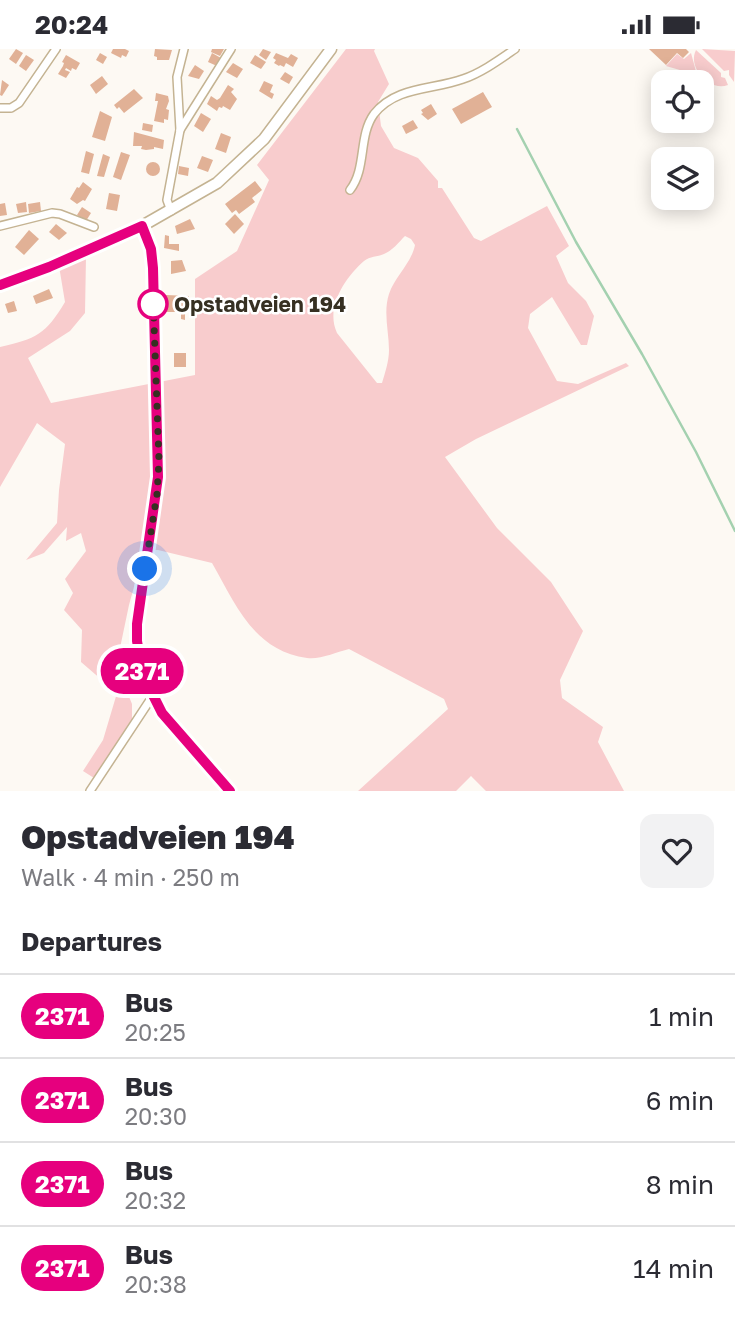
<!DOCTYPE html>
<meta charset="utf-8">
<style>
:root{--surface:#fff;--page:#f2f2f3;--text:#2b2b33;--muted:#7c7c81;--line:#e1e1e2}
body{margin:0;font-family:"Golos Text",sans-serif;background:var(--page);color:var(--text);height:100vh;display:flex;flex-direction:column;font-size:26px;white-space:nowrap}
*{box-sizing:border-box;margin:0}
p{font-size:23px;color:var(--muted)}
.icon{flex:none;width:38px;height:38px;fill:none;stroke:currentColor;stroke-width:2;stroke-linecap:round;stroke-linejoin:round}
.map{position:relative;height:742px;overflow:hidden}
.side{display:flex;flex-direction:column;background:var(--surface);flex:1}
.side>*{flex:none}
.badge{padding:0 14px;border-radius:23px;font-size:24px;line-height:46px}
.controls{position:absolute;left:651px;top:21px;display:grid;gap:14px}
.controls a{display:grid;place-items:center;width:63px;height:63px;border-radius:14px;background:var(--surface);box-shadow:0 4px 18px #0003;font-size:35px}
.you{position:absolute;width:35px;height:35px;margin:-18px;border:5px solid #fff;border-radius:50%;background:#1a73e8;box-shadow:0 0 0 10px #1a73e833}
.map>.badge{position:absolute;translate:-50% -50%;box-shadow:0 0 0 4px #fff}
h2{padding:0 21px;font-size:26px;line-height:63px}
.round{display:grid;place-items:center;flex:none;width:74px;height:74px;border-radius:14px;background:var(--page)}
.headline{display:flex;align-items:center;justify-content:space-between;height:119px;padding:0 21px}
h1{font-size:33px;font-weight:800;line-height:52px}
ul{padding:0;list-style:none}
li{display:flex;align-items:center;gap:21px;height:84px;padding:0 21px;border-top:2px solid var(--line)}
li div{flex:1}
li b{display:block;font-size:26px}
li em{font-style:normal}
li .badge{min-width:77px;font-weight:700;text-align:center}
.status{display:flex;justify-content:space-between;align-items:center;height:49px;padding:0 35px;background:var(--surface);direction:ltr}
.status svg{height:19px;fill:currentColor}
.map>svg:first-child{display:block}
.green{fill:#f8cccd;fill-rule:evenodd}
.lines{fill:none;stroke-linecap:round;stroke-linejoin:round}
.stream{stroke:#a4d1b0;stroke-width:2.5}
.building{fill:#e1b196}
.minor-casing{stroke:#c4b392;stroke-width:10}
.major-casing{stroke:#c4b392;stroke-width:13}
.minor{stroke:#fff;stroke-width:7}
.major{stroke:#fff;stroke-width:10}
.line-casing{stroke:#fff;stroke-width:16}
.line{stroke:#e6007e;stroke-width:10}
.walk{stroke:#363022;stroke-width:7;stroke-dasharray:0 12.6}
.stop-dot{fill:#fff;stroke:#e6007e;stroke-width:3.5}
.labels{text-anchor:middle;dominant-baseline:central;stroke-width:5;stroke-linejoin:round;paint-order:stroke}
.stop-label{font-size:21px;font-weight:bold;fill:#363022;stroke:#fff;text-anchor:start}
</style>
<div class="status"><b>20:24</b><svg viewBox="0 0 49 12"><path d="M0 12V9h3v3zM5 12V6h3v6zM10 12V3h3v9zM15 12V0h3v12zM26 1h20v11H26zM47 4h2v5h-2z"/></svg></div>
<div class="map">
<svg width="735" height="742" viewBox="0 0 735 742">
<rect width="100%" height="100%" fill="#fdf9f3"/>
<!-- green -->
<g class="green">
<path d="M 346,0 L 375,0 L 374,2 L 389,35 L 378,53 L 381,77 L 394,99 L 418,109 L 438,132 L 438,139 L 442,139 L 474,189 L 481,192 L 547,157 L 569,197 L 556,207 L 568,234 L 586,252 L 594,267 L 587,296 L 581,296 L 552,248 L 530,265 L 528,279 L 557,332 L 578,335 L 626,314 L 629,317 L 476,390 L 445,408 L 497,479 L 551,533 L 583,582 L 560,631 L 562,649 L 603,678 L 598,693 L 624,742 L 486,742 L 471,727 L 456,742 L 358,742 L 448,660 L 444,650 L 349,600 C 337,603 319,611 307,609 C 253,601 236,556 212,514 L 158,501 L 144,501 L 129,556 L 120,599 L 123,633 L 132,655 L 132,670 L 94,729 L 83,722 L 103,691 L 117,644 L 81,613 L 82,581 L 64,561 L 73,544 L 65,530 L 86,502 L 81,484 L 66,492 L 67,478 L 44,504 L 26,511 L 57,474 L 59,441 L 65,395 L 37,374 L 0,438 L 0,298 C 36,290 46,285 65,253 L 59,217 L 86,208 L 85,264 L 70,282 L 28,309 L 51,354 L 195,326 L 195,230 L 237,202 L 269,131 L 257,116 ZM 405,187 L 411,190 L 415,196 C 411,215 395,227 389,245 C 383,263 389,283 389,301 C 389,312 385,324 382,334 L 377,334 L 337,284 C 325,258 345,229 364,212 C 370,207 377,208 384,205 C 392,202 399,193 405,187 Z"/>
<path d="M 702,0 L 735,2 L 734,33 L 729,26 L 729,21 L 724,22 Z"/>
<path d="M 696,1 L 721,24 L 721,28 L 725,29 L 728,36 C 709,43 687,18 696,1 Z"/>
<path d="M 691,4 L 697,26 L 666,17 L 677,5 L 684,10 Z"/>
<path d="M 669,22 L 696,30 L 689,33 L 681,31 L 669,33 Z"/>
</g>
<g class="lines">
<!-- stream -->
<path class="stream" d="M 517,80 L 576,193 L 642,305 L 696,403 L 735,482"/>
</g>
<!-- building -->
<g class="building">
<path d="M 16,0 L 23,4 L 16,15 L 9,10 Z"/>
<path d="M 113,0 L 125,0 L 129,2 L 126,8 L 122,6 L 121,9 L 111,4 Z"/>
<path d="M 155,0 L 172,1 L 169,11 L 157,11 L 157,8 L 154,7 Z"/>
<path d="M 212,0 L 224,0 L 220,7 L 211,3 Z"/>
<path d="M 263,0 L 271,3 L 266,11 L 259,6 Z"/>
<path d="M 649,0 L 686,0 L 689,3 L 683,9 L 677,4 L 666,16 Z"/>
<path d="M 100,4 L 107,8 L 103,15 L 96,11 Z"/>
<path d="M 212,4 L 221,9 L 217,17 L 208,13 Z"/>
<path d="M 276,4 L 288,9 L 291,5 L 298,9 L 293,18 L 286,14 L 284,18 L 280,16 L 279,17 L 274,14 L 276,11 L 273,9 Z"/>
<path d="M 26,6 L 34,11 L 26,22 L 19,17 Z"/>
<path d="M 66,6 L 80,14 L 76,21 L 72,19 L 71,22 L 66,19 L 65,21 L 70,23 L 66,29 L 58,25 L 63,17 L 64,14 L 62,13 Z"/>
<path d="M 255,6 L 266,13 L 261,20 L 250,14 Z"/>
<path d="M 233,14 L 243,20 L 237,29 L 226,23 Z"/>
<path d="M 195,16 L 204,22 L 199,30 L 188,27 Z"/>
<path d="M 285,23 L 293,28 L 289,35 L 280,30 Z"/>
<path d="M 102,27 L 108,35 L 96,45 L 90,36 Z"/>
<path d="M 2,31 L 9,36 L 2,47 L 0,46 Z"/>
<path d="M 264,32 L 273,36 L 270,43 L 274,45 L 272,50 L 259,42 Z"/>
<path d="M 228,36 L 234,40 L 231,43 L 237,50 L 230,61 L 223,57 L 222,59 L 219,58 L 217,62 L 207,55 L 211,47 L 217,51 L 220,49 Z"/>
<path d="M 134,40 L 143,49 L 124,64 L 119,58 L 117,60 L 114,56 Z"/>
<path d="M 483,43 L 492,58 L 461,75 L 452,60 Z"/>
<path d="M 156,44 L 168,47 L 169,52 L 166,60 L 169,61 L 168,71 L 164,70 L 164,74 L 154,72 L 158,52 L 155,52 Z"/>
<path d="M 431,55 L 437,65 L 428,71 L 421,65 L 423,64 L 421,61 Z"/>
<path d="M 100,62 L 112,68 L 105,92 L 92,88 Z"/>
<path d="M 201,64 L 211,70 L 203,83 L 194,77 Z"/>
<path d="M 413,71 L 418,79 L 406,85 L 402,77 Z"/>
<path d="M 143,74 L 153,76 L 152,83 L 142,81 Z"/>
<path d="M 134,83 L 164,91 L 163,100 L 154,98 L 154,100 L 146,101 L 141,100 L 142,97 L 133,97 Z"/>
<path d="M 221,84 L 231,88 L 226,104 L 215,100 Z"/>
<path d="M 86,102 L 94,105 L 89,125 L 81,123 Z"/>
<path d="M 121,103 L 130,106 L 121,131 L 113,128 Z"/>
<path d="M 103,105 L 110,108 L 104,128 L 97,127 Z"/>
<path d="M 202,107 L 213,111 L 208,123 L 197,119 Z"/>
<circle cx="153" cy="120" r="7"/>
<path d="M 179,117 L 189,119 L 188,127 L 178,125 Z"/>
<path d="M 255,132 L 262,141 L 252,149 L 255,153 L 239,165 L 236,161 L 232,164 L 225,155 Z"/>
<path d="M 83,133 L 92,140 L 85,152 L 83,151 L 77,155 L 70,150 L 77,138 L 79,139 Z"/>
<path d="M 109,144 L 120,146 L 117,162 L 106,160 Z"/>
<path d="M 26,153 L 27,163 L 18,164 L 16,155 Z"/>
<path d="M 40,153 L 41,162 L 29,164 L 28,155 Z"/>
<path d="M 5,154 L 7,166 L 0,167 L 0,155 Z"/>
<path d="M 82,158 L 91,164 L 86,172 L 77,166 Z"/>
<path d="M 235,165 L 244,175 L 234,185 L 225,175 Z"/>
<path d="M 190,170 L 195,180 L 177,185 L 175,177 Z"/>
<path d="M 56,175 L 67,184 L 59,191 L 49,183 Z"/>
<path d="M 29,181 L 39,190 L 24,206 L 15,198 Z"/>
<path d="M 165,186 L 169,187 L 169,195 L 179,195 L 179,202 L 164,199 Z"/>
<path d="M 182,211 L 186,222 L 171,225 L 171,212 Z"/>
<path d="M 49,240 L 53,249 L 36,255 L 33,247 Z"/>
<path d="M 166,246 L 189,247 L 189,262 L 185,262 L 185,271 L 181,270 L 181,263 L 166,263 Z"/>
<path d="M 14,252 L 17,262 L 8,264 L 5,255 Z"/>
<rect x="174" y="304" width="12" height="14"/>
</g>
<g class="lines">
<!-- minor casing -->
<g class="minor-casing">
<g id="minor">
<path d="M 0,59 L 11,59 L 19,54 L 56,0"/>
<path d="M 180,81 L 231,0"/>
<path d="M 350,141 C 367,119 358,87 374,65 C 396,37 433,41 463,30 C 481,24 499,11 515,0"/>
<path d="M 171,162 L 167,151 L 180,81 L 177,28 L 184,0"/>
<path d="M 0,177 L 52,164 L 60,165 L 94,178"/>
<path d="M 142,177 L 151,200 L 153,219 L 158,428 L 137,575 L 137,592 L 143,626 L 162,664 L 230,742"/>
<path d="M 90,742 L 152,648"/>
</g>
</g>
<!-- major casing -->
<g class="major-casing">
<path id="major" d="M 0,236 L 49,218 L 142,177 L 217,134 L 264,90 L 331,0"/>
</g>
<!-- minor -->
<use href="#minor" class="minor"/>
<!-- major -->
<use href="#major" class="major"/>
</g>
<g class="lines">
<!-- line casing -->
<g class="line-casing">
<path id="line" d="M 0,236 L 49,218 L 142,177 L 151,200 L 153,219 L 158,428 L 137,575 L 137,592 L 143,626 L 162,664 L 230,742"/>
</g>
<!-- line -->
<use href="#line" class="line"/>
<!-- walk -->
<path class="walk" d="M 145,520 L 157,445 L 159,412 L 153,247 L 153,255"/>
</g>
<!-- markers -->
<circle class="stop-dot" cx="153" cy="255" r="14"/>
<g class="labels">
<!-- stop labels -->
<g class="stop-label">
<text x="174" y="255">Opstadveien 194</text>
</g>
</g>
</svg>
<div class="controls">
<a><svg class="icon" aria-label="locate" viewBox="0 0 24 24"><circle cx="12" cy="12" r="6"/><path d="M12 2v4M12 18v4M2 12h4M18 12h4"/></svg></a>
<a><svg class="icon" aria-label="layers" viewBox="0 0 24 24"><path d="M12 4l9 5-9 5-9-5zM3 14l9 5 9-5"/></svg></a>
</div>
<div class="you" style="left:145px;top:520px"></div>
<b class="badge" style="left:142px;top:622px;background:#e6007e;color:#fff">2371</b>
</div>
<section class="side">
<div class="headline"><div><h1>Opstadveien 194</h1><p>Walk · 4 min · 250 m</p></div><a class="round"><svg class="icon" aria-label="heart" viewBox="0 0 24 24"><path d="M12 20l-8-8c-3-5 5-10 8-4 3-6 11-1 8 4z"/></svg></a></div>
<h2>Departures</h2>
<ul>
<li><span class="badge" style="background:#e6007e;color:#fff">2371</span><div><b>Bus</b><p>20:25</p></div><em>1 min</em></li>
<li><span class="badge" style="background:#e6007e;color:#fff">2371</span><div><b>Bus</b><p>20:30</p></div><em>6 min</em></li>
<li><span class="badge" style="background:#e6007e;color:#fff">2371</span><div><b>Bus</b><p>20:32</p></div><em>8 min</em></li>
<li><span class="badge" style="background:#e6007e;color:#fff">2371</span><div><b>Bus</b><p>20:38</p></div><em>14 min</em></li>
</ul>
</section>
